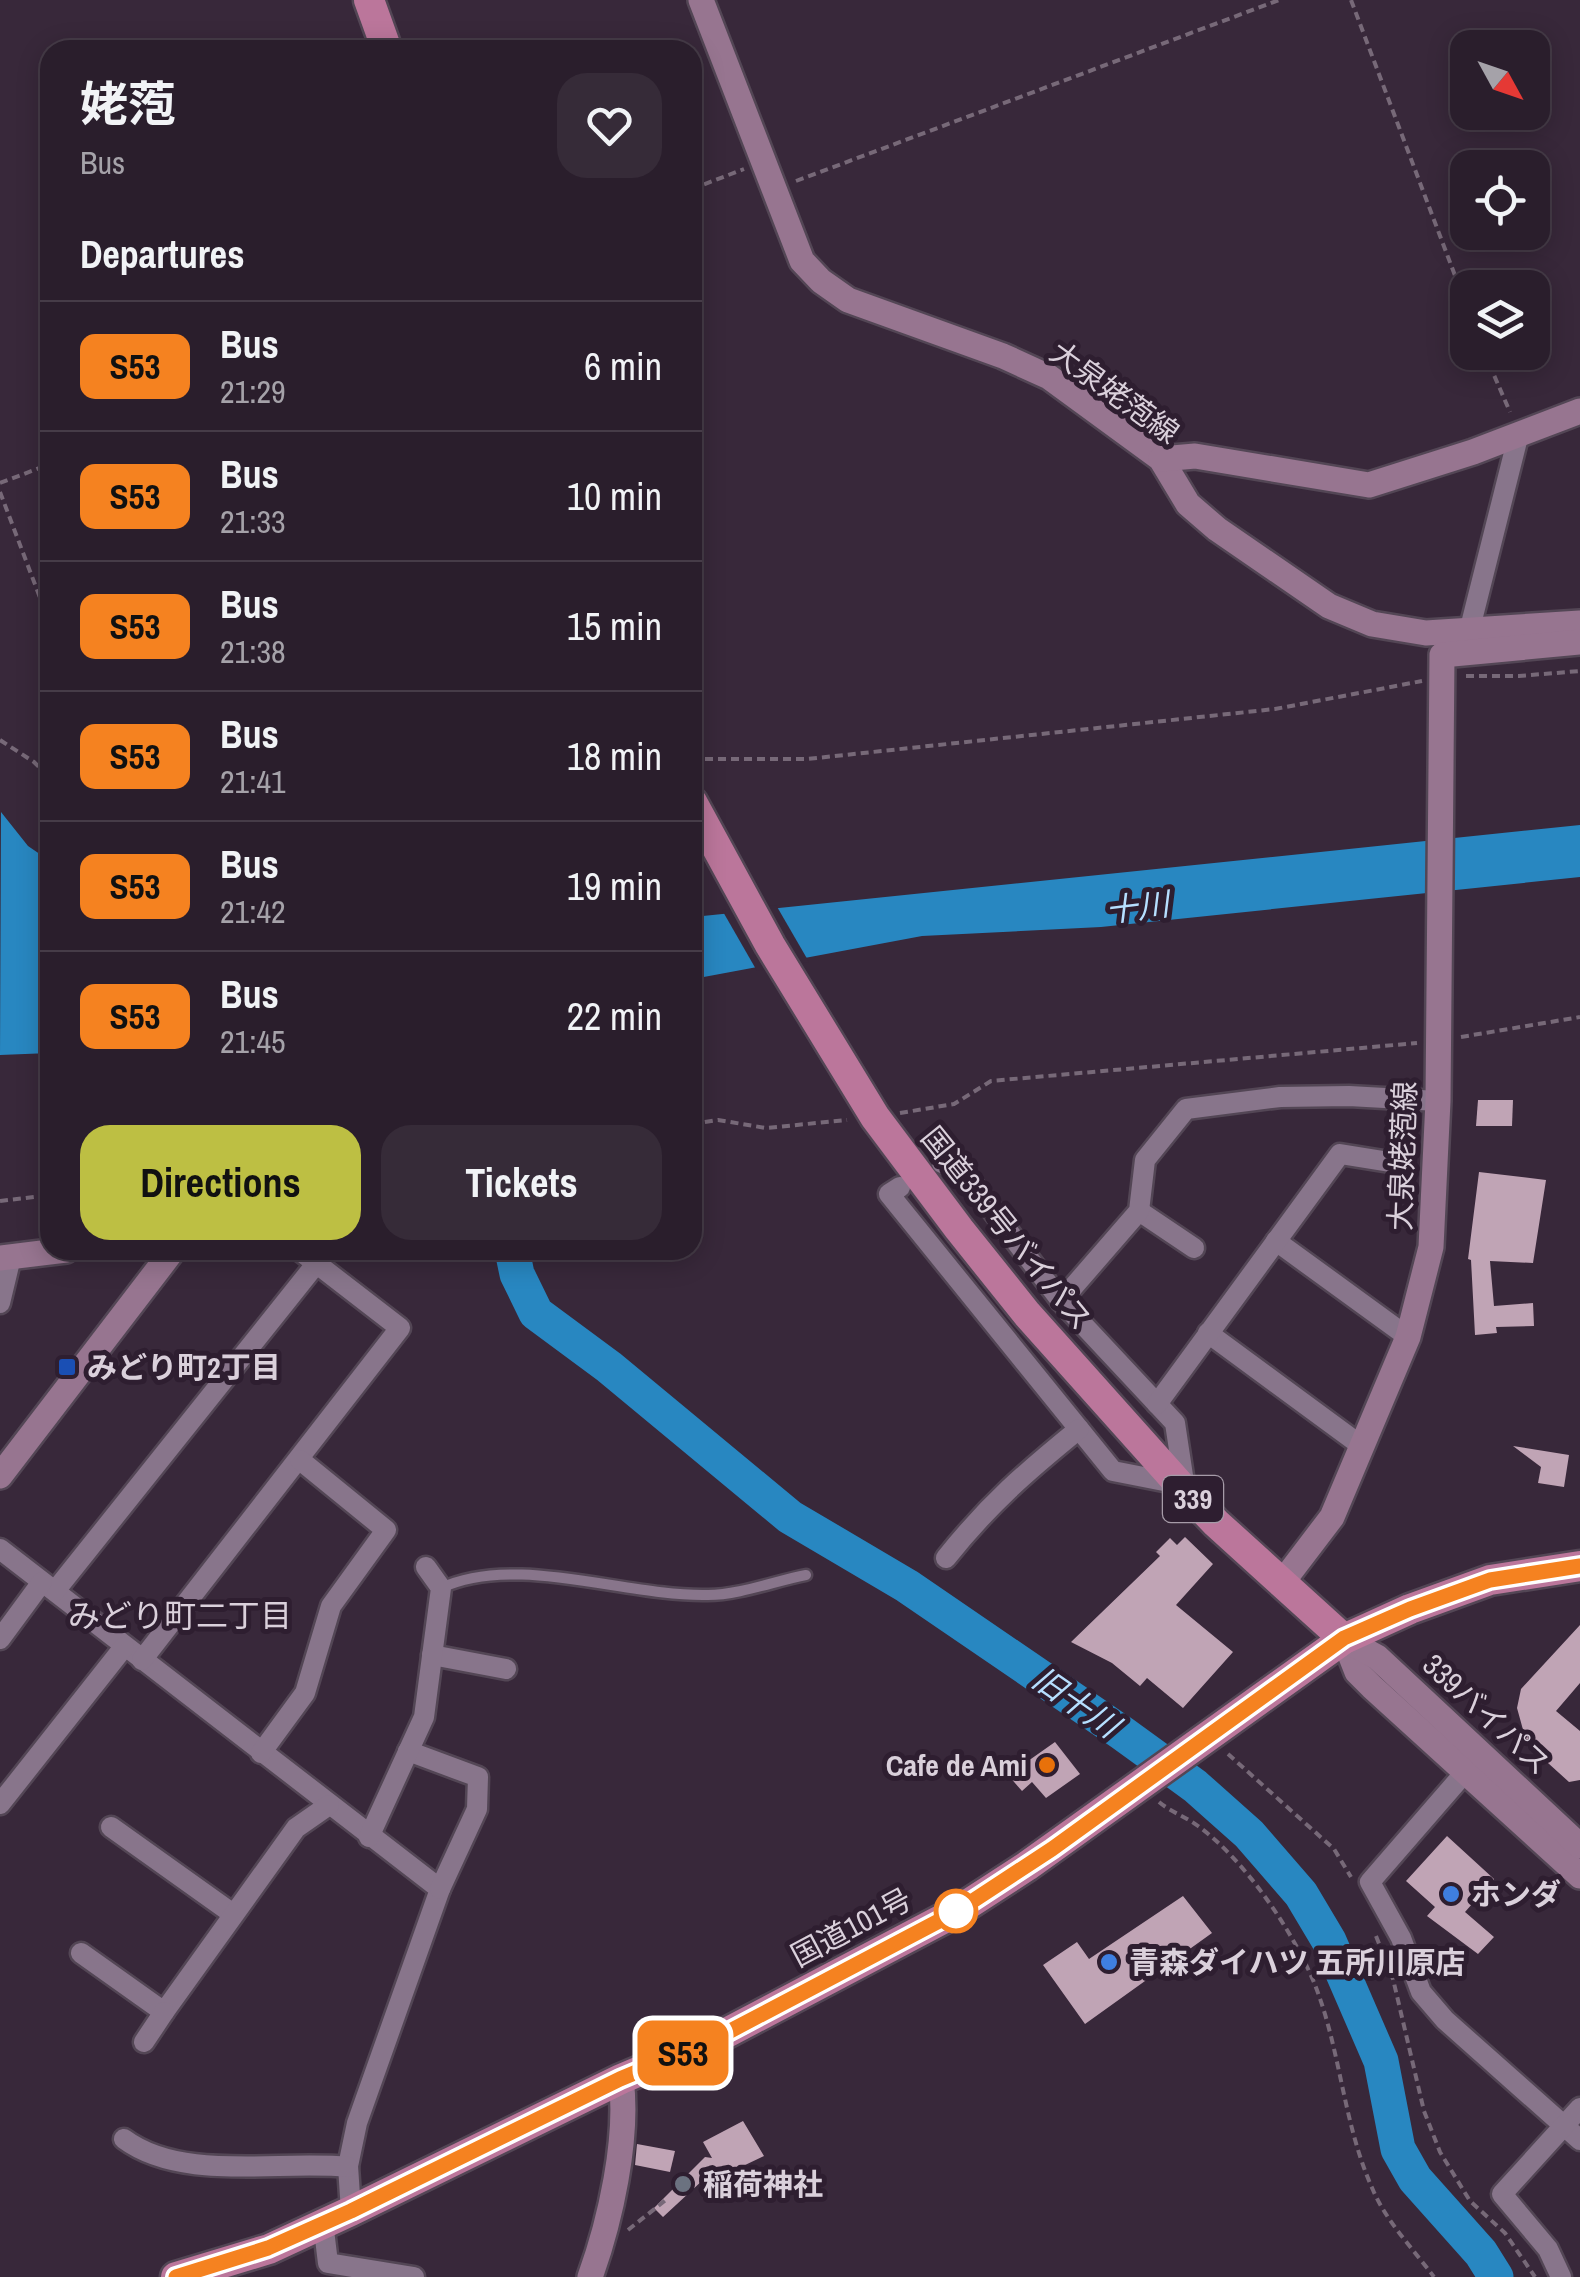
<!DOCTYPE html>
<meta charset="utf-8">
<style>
:root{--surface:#2a1e2c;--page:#362b38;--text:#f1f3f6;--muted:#a5a2a9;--line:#463c48;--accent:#bdbf43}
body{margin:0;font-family:"Archivo Narrow","Noto Sans JP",sans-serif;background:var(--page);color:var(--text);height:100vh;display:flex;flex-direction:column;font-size:38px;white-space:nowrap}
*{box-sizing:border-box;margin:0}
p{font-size:32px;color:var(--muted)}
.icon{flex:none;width:55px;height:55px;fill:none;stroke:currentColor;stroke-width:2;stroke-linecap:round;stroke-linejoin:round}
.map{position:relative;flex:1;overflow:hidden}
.side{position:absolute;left:40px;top:40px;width:662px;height:1220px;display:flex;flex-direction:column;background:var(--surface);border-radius:30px;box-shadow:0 5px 25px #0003,0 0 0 2px var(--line)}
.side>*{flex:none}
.badge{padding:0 20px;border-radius:15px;font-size:35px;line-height:65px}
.needle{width:65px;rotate:130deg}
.controls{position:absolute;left:1450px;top:30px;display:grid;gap:20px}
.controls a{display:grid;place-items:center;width:100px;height:100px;border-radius:20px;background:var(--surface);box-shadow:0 5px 25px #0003,0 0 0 2px var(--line);font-size:50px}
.map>.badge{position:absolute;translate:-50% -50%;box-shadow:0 0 0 5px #fff}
h2{padding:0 40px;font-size:38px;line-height:90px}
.round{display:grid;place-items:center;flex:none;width:105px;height:105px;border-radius:30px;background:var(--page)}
.head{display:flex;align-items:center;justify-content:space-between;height:170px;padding:0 40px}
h1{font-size:48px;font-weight:700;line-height:75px}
.button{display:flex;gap:20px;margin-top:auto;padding:20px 40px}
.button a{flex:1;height:115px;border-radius:30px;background:var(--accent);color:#111;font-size:40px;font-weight:700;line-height:115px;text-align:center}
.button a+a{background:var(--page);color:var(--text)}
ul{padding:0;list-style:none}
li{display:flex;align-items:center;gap:30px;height:130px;padding:0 40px;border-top:2px solid var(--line)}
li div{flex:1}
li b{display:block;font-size:38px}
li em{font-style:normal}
li .badge{min-width:110px;font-weight:700;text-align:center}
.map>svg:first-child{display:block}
.water{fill:#2887c1}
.pier{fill:#38283a}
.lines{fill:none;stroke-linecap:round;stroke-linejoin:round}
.river{stroke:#2887c1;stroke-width:35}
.building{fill:#c0a4b5}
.lane-casing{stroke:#534655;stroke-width:15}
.street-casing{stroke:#534655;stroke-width:25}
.secondary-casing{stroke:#534655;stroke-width:30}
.highway-casing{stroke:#534655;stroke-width:35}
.path{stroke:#776978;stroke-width:4;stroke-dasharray:8 5;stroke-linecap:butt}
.lane{stroke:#88758b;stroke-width:10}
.street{stroke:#88758b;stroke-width:20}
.secondary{stroke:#977590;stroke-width:25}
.highway{stroke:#bb769b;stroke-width:30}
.line-casing{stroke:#fff;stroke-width:22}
.line{stroke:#f58220;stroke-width:15}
.transit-dot{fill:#1a4fb4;stroke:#2e1e30;stroke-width:4}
.food-dot{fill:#e8710a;stroke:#2e1e30;stroke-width:4}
.shop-dot{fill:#3f7fe0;stroke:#2e1e30;stroke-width:4}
.stop-dot{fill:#fff;stroke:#f58220;stroke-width:5}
.worship-dot{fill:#6b7280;stroke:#2e1e30;stroke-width:4}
.labels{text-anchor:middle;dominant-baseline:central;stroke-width:10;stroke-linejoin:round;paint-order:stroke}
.shield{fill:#2e1e30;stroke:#a69ba8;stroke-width:2.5}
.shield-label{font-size:28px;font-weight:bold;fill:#dad0db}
.street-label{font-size:30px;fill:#dad0db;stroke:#2e1e30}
.poi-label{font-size:30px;font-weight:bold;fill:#dad0db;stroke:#2e1e30;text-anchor:start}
.water-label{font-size:32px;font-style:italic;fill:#b6dfff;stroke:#2e1e30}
.neighbourhood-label{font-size:32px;fill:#dad0db;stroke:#2e1e30}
</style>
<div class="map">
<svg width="1580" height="2277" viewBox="0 0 1580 2277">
<rect width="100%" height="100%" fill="#38283a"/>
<!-- water -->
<g class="water">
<path d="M 1,812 L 28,846 L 50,861 L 50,1053 L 0,1055 Z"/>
<path d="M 1580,825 L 1580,877 L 1101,927 L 922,936 L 693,979 L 693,917 Z"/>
</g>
<!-- pier -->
<path class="pier" d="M 776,905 L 809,962 L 757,971 L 722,910 Z"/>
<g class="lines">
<!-- river -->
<path class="river" d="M 512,1250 L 517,1274 L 536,1313 L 609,1367 L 790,1517 L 907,1586 L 1122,1733 L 1195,1786 L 1249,1834 L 1301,1894 L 1329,1941 L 1381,2061 L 1398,2149 L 1415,2179 L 1481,2253 L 1496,2277"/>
</g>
<!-- building -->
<g class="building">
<path d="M 1478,1100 L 1513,1100 L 1512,1126 L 1476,1126 Z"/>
<path d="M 1479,1172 L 1546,1180 L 1533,1263 L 1490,1261 L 1494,1306 L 1533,1303 L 1534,1326 L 1496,1327 L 1497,1333 L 1475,1335 L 1471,1260 L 1468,1259 Z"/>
<path d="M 1513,1446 L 1569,1455 L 1564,1487 L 1538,1483 L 1541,1467 Z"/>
<path d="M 1185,1537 L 1213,1564 L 1176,1605 L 1233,1652 L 1183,1708 L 1147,1678 L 1140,1686 L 1112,1663 L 1071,1642 L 1160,1556 L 1156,1552 L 1170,1538 L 1177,1545 Z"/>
<path d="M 1580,1625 L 1580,1683 L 1556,1711 L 1580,1731 L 1580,1780 L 1569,1782 L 1527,1744 L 1517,1708 L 1521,1689 Z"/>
<path d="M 1055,1742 L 1080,1774 L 1046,1798 L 1032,1782 L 1022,1791 L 1008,1775 Z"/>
<path d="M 1447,1836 L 1494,1879 L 1465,1912 L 1494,1937 L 1478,1954 L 1427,1916 L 1435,1907 L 1406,1881 Z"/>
<path d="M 1183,1896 L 1212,1933 L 1085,2024 L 1043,1965 L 1077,1942 L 1089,1959 Z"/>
<path d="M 743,2121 L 764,2156 L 722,2176 L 717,2167 L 663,2217 L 654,2208 L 705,2157 L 712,2158 L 703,2142 Z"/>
<path d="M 637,2144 L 675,2151 L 670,2172 L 635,2165 Z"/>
</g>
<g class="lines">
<!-- lane casing -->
<g class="lane-casing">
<path id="lane" d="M 441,1588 C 517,1553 626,1597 708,1595 C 739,1595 775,1581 806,1575"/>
</g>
<!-- street casing -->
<g class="street-casing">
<g id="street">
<path d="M 1469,632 L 1519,433"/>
<path d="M 942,1163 L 952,1157 L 1061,1301 L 1175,1423 L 1185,1489"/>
<path d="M 900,1187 L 889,1194 L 1113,1471 L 1179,1484"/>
<path d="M 1139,1211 L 1194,1248"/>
<path d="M 1276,1241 L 1408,1337"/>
<path d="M 1061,1301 L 1139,1211 L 1145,1160 L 1186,1109 L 1280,1097 L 1349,1096 L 1438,1101"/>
<path d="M 0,1303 L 11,1257"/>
<path d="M 1208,1333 L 1363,1447"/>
<path d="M 1157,1404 L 1340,1154 L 1396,1163"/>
<path d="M 0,1549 L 440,1889 L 357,2123 L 348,2166 L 351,2211"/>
<path d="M 946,1558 C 989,1504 1026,1472 1079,1429"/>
<path d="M 55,1591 L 316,1264"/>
<path d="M 0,1639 L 42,1582"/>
<path d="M 432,1655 L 506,1669"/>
<path d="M 142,1660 L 400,1328 L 299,1250"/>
<path d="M 408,1751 L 478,1777 L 477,1809 L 440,1889"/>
<path d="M 261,1753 L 305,1693 L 331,1606 L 386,1530 L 300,1460"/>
<path d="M 1474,1762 L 1370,1882 L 1401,1938 L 1421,1992 L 1445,2020 L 1580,2140"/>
<path d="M 0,1804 L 124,1647"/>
<path d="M 111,1827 L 233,1914"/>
<path d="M 369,1837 L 424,1717 L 441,1588 L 426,1567"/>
<path d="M 81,1953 L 164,2012 L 296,1828 L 329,1805"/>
<path d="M 144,2042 L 164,2012"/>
<path d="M 124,2139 C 182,2182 279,2160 348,2167"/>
<path d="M 323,2222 L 328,2263 L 414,2277"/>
<path d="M 1561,2277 L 1548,2249 L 1502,2194 L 1580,2108"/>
</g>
</g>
<!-- secondary casing -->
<g class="secondary-casing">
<g id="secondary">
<path d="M 701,0 L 802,261 L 821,281 L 848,300 L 1003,356 L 1049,377 L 1161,459 L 1188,504 L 1217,529 L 1329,606 L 1372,624 L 1426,633 L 1580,623"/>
<path d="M 1161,459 L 1195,456 L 1369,485 L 1473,452 L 1580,411"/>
<path d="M 0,1258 L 66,1250"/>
<path d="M 0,1476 L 173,1250"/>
<path d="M 1281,1584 L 1332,1517 L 1408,1337 L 1431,1247 L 1438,1101 L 1442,655 L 1580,642"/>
<path d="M 1344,1639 L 1357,1672 L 1372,1687 L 1580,1876"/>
<path d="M 1344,1639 L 1377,1657 L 1580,1846"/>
<path d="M 590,2277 C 610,2222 629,2138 621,2079"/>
</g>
</g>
<!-- highway casing -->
<g class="highway-casing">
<g id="highway">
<path d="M 369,0 L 387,50"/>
<path d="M 692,802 L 770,945 L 875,1117 L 959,1229 L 1027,1314 L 1179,1484 L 1216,1523 L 1344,1639"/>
<path d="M 176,2277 L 269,2249 L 351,2211 L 621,2079 L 713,2040 L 956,1912 L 1027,1866 L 1344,1639 L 1410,1609 L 1490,1580 L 1580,1566"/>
</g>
</g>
<!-- path -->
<g class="path">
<path d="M 1351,0 L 1468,310"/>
<path d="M 796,181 L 1279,0"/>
<path d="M 692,189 L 744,169"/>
<path d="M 1484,352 L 1510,412"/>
<path d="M 0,483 L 50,464"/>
<path d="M 0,492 L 50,624"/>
<path d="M 1466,676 L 1519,676 L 1580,671"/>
<path d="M 0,740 L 34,762 L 50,778"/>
<path d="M 692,759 L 807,759 L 1275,709 L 1422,681"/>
<path d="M 1461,1037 L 1580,1017"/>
<path d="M 900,1113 L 954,1104 L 991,1081 L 1417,1043"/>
<path d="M 692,1124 L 718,1120 L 766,1128 L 847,1120"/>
<path d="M 0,1201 L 50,1195"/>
<path d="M 1228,1754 L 1334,1849 L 1351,1877"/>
<path d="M 1159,1802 C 1171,1812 1186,1817 1198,1826 C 1244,1859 1294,1932 1315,1985 C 1341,2051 1343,2124 1373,2190 C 1386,2221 1414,2250 1434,2277"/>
<path d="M 1376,1936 L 1393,1979 L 1424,2111 L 1440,2152 L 1470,2201 L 1505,2233 L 1535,2277"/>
<path d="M 628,2230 L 667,2199"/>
</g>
<!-- lane -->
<use href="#lane" class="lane"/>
<!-- street -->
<use href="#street" class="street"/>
<!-- secondary -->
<use href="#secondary" class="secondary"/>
<!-- highway -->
<use href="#highway" class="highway"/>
</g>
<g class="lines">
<!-- line casing -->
<g class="line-casing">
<path id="line" d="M 176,2277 L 268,2248 L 351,2211 L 620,2079 L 713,2040 L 956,1912 L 1052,1849 L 1344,1638 L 1410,1609 L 1490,1580 L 1580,1566"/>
</g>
<!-- line -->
<use href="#line" class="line"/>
</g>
<!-- markers -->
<rect class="transit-dot" x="57" y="1357" width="20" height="20" rx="5"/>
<circle class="food-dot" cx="1047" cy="1765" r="10"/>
<g class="shop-dot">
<circle cx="1451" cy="1894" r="10"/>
<circle cx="1109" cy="1962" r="10"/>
</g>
<circle class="stop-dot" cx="956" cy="1911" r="20"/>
<circle class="worship-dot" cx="683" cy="2184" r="10"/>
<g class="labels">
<!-- shield labels -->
<rect class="shield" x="1163" y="1476" width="60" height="46" rx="8"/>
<g class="shield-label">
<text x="1193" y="1499">339</text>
</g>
<!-- street labels -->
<g class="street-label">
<text transform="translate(1115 392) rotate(36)">大泉姥萢線</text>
<text transform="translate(1402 1156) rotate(-88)">大泉姥萢線</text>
<text transform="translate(1007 1228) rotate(51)">国道339号バイパス</text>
<text transform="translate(1487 1714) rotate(43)">339バイパス</text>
<text transform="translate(851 1927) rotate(-28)">国道101号</text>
</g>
<!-- poi labels -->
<g class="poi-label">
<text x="87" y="1367">みどり町2丁目</text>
<text x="1027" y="1765" text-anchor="end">Cafe de Ami</text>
<text x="1471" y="1894">ホンダ</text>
<text x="1129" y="1962">青森ダイハツ 五所川原店</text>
<text x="703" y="2184">稲荷神社</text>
</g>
<!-- water labels -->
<g class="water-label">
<text transform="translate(1137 907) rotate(-7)">十川</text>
<text transform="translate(1076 1702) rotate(35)">旧十川</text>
</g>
<!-- neighbourhood labels -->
<g class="neighbourhood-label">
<text x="180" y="1615">みどり町二丁目</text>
</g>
</g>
</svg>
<div class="controls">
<a><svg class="needle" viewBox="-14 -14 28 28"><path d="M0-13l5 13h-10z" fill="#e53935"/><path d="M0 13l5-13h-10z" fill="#a5a2a9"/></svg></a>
<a><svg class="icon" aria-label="locate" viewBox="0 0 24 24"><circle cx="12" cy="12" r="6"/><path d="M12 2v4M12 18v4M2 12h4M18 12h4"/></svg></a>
<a><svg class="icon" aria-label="layers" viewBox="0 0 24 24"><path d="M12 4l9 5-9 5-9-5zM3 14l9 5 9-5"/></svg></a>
</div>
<b class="badge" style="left:683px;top:2053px;background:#f58220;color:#111">S53</b>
<section class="side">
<div class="head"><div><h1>姥萢</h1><p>Bus</p></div><a class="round"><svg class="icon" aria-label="heart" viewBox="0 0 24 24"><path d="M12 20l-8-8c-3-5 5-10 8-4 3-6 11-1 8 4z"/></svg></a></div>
<h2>Departures</h2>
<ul>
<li><span class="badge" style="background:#f58220;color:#111">S53</span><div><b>Bus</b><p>21:29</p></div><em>6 min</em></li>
<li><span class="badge" style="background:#f58220;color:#111">S53</span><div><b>Bus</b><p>21:33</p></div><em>10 min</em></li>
<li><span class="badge" style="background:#f58220;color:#111">S53</span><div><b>Bus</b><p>21:38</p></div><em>15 min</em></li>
<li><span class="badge" style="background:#f58220;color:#111">S53</span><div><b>Bus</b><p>21:41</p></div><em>18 min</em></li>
<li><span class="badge" style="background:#f58220;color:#111">S53</span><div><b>Bus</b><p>21:42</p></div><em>19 min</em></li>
<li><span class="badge" style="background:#f58220;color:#111">S53</span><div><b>Bus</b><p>21:45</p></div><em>22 min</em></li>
</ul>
<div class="button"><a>Directions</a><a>Tickets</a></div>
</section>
</div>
